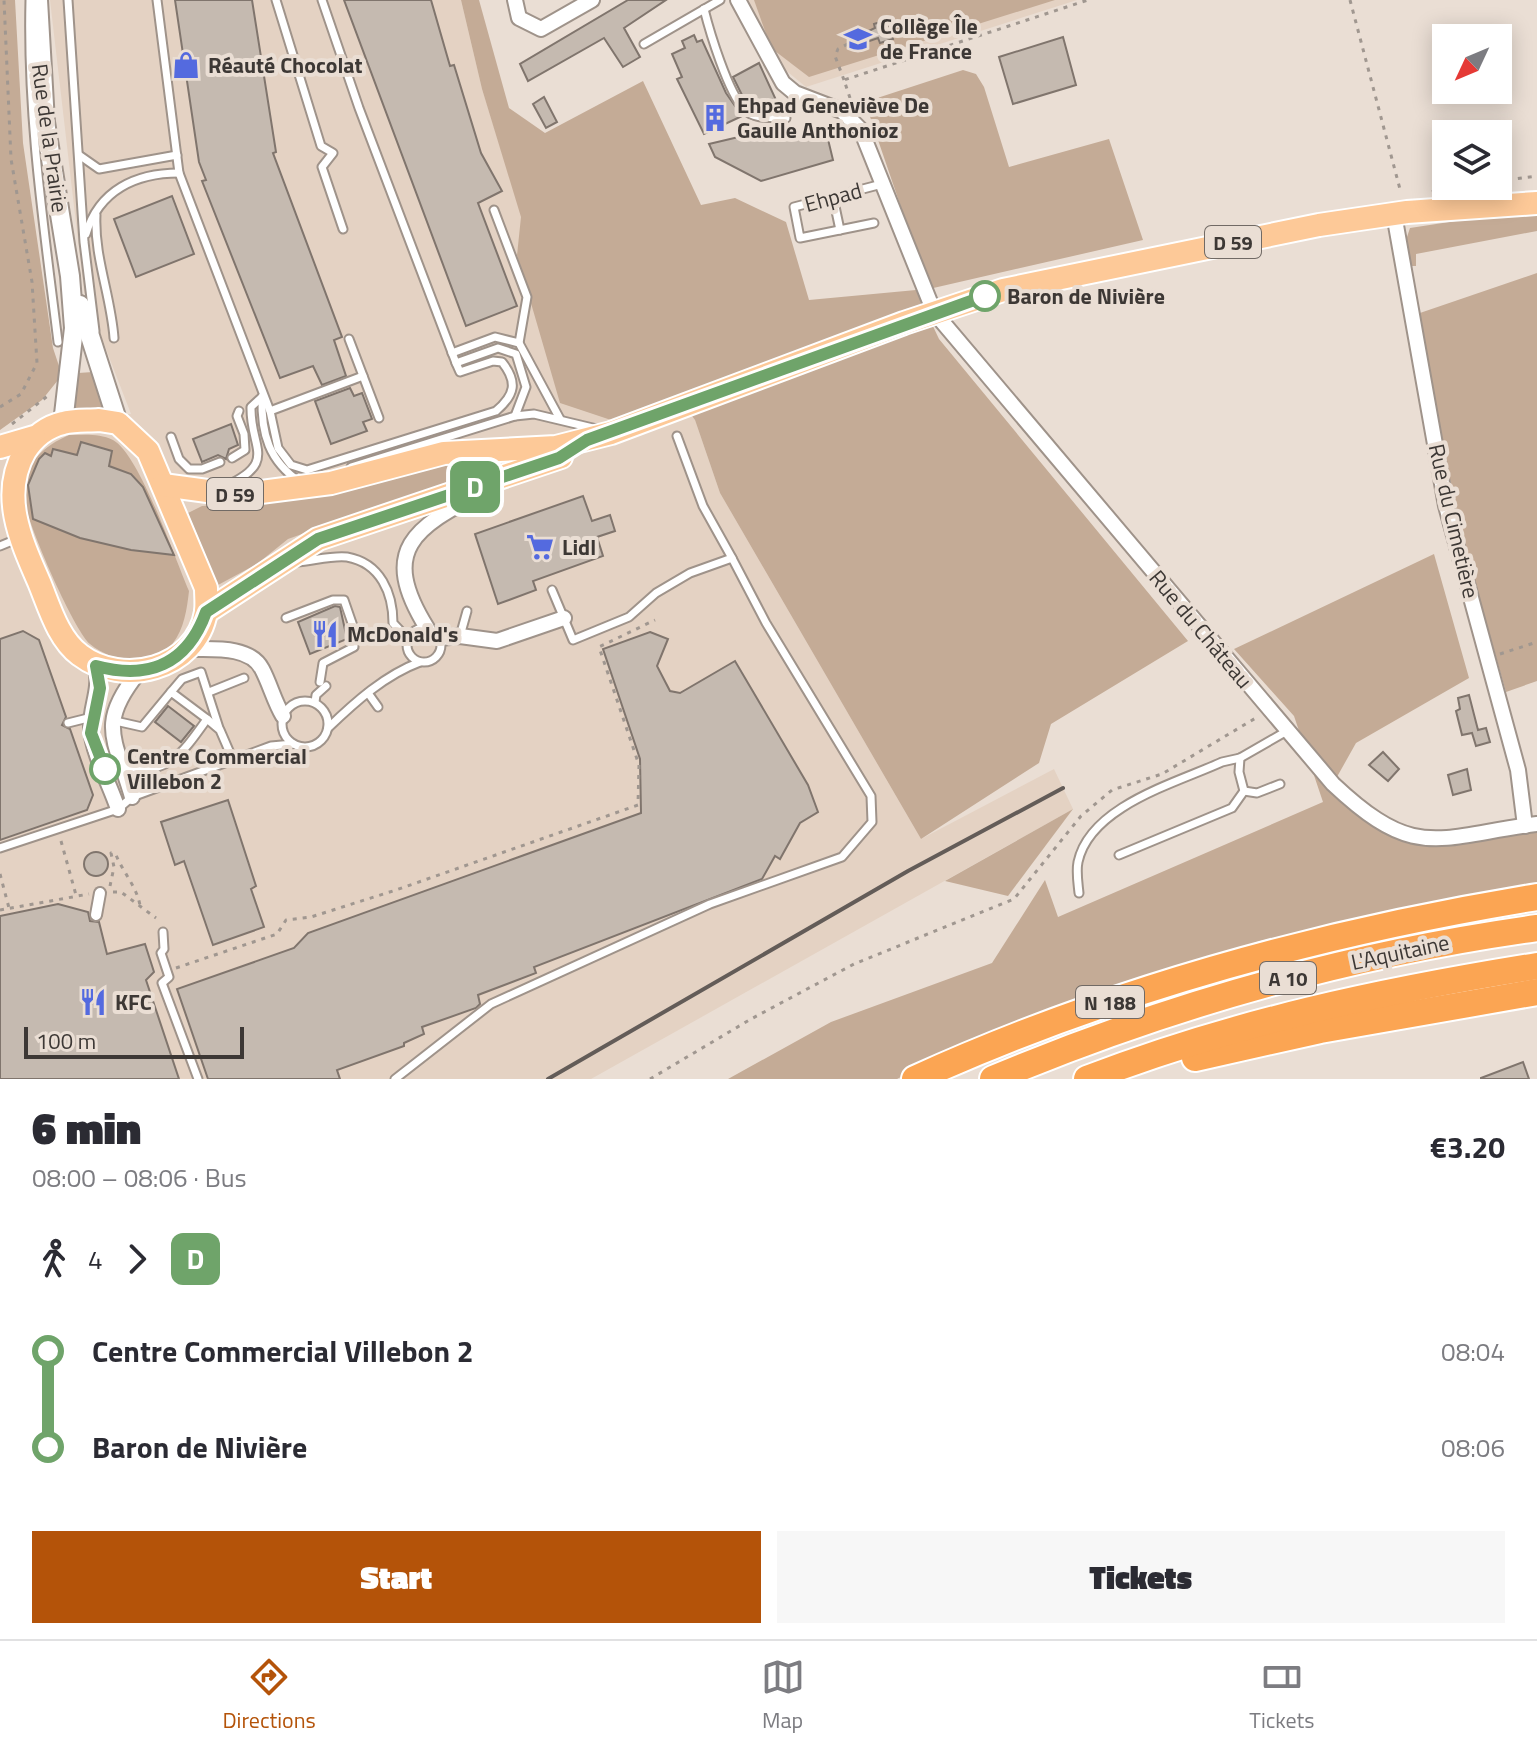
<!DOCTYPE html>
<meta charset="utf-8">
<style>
:root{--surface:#fff;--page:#f7f7f7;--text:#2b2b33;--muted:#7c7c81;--line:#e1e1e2;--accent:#b45309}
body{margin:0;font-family:"Titillium Web",sans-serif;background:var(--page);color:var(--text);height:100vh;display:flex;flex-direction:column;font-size:30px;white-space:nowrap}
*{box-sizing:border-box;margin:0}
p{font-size:26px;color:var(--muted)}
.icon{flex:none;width:44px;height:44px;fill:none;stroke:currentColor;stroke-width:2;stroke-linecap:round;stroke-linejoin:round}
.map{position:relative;height:1079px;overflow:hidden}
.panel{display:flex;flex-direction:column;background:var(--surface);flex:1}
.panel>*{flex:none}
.badge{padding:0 16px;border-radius:12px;font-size:28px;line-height:52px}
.needle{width:52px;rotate:226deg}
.buttons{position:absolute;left:1432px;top:24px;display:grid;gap:16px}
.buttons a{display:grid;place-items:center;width:80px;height:80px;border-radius:0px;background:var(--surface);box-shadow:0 4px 20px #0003;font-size:40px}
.scale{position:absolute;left:24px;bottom:20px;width:220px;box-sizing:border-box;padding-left:8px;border:4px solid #3d3835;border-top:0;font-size:22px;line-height:28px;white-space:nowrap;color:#3d3835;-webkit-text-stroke:6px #eaded4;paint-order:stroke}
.map>.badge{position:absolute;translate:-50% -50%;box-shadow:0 0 0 4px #fff}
.legs{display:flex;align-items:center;gap:12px;height:88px;padding:0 32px;font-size:26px}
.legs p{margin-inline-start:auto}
.headline{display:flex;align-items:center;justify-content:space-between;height:136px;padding:0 32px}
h1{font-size:44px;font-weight:800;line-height:60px}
.button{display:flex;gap:16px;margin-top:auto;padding:16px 32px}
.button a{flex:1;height:92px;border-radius:0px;background:var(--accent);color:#fff;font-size:32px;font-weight:800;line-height:92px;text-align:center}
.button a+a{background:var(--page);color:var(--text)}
ul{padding:0 32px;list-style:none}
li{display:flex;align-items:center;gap:28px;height:96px;font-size:30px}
li i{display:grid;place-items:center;width:12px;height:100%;margin:0 10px;background:currentColor}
li i::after{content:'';width:20px;height:20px;margin:-10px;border:6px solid;border-radius:50%;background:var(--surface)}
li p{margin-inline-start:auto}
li:first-child i{background:linear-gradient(#0000 50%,currentColor 0)}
li:last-child i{background:linear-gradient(currentColor 50%,#0000 0)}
.menu{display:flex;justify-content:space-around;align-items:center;height:112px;border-top:2px solid var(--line);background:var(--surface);font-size:22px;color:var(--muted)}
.menu a{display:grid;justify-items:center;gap:4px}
.menu .on{color:var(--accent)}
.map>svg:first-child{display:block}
.built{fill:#e4d2c3}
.green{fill:#c4ab96}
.building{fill:#c5bab0;stroke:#80756d;stroke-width:2}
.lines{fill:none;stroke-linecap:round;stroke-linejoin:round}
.service-casing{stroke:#9f938a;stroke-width:11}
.pedestrian-casing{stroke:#9f938a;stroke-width:14}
.minor-casing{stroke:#9f938a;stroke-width:18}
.tertiary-casing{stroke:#9f938a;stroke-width:22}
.primary-casing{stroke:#fff;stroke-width:26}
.motorway-casing{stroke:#fff;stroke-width:30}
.path{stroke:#a09790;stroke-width:3;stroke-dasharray:4 6;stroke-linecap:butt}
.service{stroke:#fff;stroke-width:7}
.pedestrian{stroke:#fff;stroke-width:10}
.minor{stroke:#fff;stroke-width:14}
.tertiary{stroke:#fff;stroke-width:18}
.primary{stroke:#fdc998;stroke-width:22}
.motorway{stroke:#fba553;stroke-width:26}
.rail{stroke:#635c58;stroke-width:4}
.line-1-casing{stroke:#fff;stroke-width:18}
.line-1{stroke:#6fa46a;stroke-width:12}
.stop-1-dot{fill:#fff;stroke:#6fa46a;stroke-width:4}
.labels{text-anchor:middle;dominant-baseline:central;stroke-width:8;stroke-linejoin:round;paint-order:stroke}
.shield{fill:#eaded4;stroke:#716a65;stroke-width:2}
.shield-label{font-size:20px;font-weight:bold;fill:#3d3835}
.poi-label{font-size:22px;font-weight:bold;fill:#3d3835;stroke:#eaded4;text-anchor:start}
.street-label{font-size:22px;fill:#3d3835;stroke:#eaded4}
.stop-label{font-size:22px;font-weight:bold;fill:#3d3835;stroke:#eaded4;text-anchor:start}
</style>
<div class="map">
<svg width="1537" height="1079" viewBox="0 0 1537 1079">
<rect width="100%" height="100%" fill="#eaded4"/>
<!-- built -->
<g class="built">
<path d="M 50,0 L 461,0 L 482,89 L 522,217 L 517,255 L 680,400 L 695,420 L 720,493 L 921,839 L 1054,769 L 1073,809 L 591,1079 L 0,1079 L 0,443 L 57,417 L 131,414 L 84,292 Z"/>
<path d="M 745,0 L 1077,0 L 806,87 L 767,55 Z"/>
</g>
<!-- green -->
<g class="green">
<path d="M 0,0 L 15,0 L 23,143 L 53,348 L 62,375 L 42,400 L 0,430 Z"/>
<path d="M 461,0 L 479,0 L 509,108 L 545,133 L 643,81 L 701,205 L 735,198 L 786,222 L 809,300 L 916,290 L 939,339 L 1188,641 L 1051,724 L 1039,763 L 921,839 L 720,493 L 695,420 L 680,400 L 614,421 L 560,403 L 517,255 L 521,217 L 482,89 Z"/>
<path d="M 754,0 L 1055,0 L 809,77 L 771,48 Z"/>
<path d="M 963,70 L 976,74 L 984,87 L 1009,167 L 1109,139 L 1143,240 L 929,289 L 865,102 Z"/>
<path d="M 1495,215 L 1537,216 L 1537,231 L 1416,254 L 1416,266 L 1408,266 L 1404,246 L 1410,228 Z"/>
<path d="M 1537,273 L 1537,681 L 1506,692 L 1461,534 L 1417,314 Z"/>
<path d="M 93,372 L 105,412 L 71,410 L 78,373 Z"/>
<path d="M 69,435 C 84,435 99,433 113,440 C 140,455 175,559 189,591 C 187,609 184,629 173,643 C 153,669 111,662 90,644 C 74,631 22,513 23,493 C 24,463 44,446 69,435 Z"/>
<path d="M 518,457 L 288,539 L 257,564 L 218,585 L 188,513 L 202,506 L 291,500 L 427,462 Z"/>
<path d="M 1434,554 L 1469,678 L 1356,743 L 1333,784 L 1410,837 L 1537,825 L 1537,888 L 1460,898 L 1260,941 L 1079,1001 L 931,1061 L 897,1079 L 728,1079 L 831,1022 L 992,963 L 1045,880 L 1058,917 L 1323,802 L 1294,716 L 1234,649 Z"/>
<path d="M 1073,809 L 1008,896 L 945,881 Z"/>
</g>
<!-- building -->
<g class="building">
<path d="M 175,0 L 252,0 L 276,152 L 273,153 L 342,337 L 334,340 L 346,376 L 322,385 L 313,366 L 280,378 L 202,181 L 206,180 L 199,162 Z"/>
<path d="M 344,0 L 431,0 L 450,66 L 454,65 L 481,153 L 502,191 L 478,203 L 517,306 L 466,326 Z"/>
<path d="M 628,0 L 666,0 L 624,28 L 640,57 L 623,67 L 604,38 L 528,81 L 520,64 Z"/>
<path d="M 887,20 L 893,39 L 880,43 L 878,38 L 855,46 L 852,39 L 875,28 L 874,24 Z"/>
<path d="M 694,35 L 697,42 L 702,40 L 726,93 L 742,116 L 704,134 L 677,79 L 682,77 L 672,54 L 685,48 L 682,41 Z"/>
<path d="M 1063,37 L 1076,85 L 1013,104 L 999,57 Z"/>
<path d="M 759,63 L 776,100 L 757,109 L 743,97 L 733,77 Z"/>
<path d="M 544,97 L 557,122 L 546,128 L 533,104 Z"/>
<path d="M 818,129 L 819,133 L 826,131 L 833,160 L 761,181 L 715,157 L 709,144 L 768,130 L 770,140 Z"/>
<path d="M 172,196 L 194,254 L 136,277 L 114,219 Z"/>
<path d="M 350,388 L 354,396 L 362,393 L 372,419 L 363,422 L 367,431 L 331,444 L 315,401 Z"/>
<path d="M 231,424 L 238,445 L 229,449 L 226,459 L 218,455 L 202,462 L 193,439 Z"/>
<path d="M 81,442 L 112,451 L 109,466 L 131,474 L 143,487 L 174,555 L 131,550 L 80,538 L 33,519 L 28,485 L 39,459 L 45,453 L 51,456 L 53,449 L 77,455 Z"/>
<path d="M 583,496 L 592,521 L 610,515 L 615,531 L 597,537 L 603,556 L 533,581 L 536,590 L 498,604 L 475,534 Z"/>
<path d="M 335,606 L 340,607 L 347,639 L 310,654 L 298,622 Z"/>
<path d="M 23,631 L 39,640 L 66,717 L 62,725 L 70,729 L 93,795 L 87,810 L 0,840 L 0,639 Z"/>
<path d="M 650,632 L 668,639 L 657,666 L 670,691 L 680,693 L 735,661 L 808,785 L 818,812 L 800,823 L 780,859 L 775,856 L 762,879 L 534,967 L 536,973 L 478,995 L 480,1004 L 476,1008 L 422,1027 L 424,1034 L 404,1043 L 404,1046 L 337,1070 L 340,1079 L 208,1079 L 177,989 L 294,948 L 308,933 L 641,813 L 640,759 L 603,649 Z"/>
<path d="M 1469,695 L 1478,730 L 1486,728 L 1490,742 L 1476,746 L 1472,733 L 1462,735 L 1456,711 L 1460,709 L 1458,698 Z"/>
<path d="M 168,706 L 194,726 L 181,742 L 155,722 Z"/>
<path d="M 1383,752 L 1399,769 L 1388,781 L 1369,765 Z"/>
<path d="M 1467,769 L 1471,790 L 1453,795 L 1448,775 Z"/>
<path d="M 228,800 L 256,886 L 251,889 L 264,927 L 213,945 L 184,861 L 175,865 L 161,822 Z"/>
<circle cx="96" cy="864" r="12"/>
<path d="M 58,904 L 88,912 L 90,921 L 99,922 L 107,954 L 145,944 L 154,972 L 146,980 L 179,1079 L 0,1079 L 0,916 Z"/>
<path d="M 1523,1062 L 1529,1079 L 1481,1079 L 1481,1078 Z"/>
</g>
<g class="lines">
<!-- service casing -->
<g class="service-casing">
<g id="service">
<path d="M 30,0 C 27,115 44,228 58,342"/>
<path d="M 68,0 L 84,242 L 95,331"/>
<path d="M 157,0 L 179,173 L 270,411 L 278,448 L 291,465 L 307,470 L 496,411 C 515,395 518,382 502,362 L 493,361 L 460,372 L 456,363"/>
<path d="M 276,0 L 321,146 L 333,153 L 322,167 L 343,229"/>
<path d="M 322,0 L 359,108 L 456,363 L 498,348 L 516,354 L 526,387 L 515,416"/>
<path d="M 704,9 C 710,33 728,92 744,109 C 754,120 772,117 786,118"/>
<path d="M 644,44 L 720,0"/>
<path d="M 79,155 L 99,169 L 177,155"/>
<path d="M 833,197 L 840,230"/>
<path d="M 494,210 L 527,297 L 519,343"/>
<path d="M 96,215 C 94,257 111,296 114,338"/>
<path d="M 874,223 L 800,238 L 794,207 L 882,184"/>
<path d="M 86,234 C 99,190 136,173 179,173"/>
<path d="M 349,339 L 379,418"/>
<path d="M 452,353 L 495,337 L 519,343 L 560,419"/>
<path d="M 262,397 C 261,434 269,461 300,482"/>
<path d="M 270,411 L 363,376"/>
<path d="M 677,436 L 703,506 L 732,558"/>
<path d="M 171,437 L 179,459 L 189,469 L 202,469 L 220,462"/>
<path d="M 232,458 L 245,450 L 244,434 L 237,416 L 239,411"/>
<path d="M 351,467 L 515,416 L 534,414 L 597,429"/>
<path d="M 224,487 C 279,462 250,449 251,407 L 262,397"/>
<path d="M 0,546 L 17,539"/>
<path d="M 297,562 C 312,561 333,555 347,557 C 381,563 393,594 393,623 L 408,639"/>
<path d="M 286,618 L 333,600 L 344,600 L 353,626 L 354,647 L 323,663 L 320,682"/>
<circle cx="424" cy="645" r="17"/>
<path d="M 460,636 L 467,611"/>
<path d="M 171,692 L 182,679 L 201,672 L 219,728"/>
<path d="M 209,692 L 244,678"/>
<path d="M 368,693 L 378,707"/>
<circle cx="305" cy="724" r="23"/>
<path d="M 315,702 L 316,695 L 326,686"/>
<path d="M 111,720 L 142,727 L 171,692 L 207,719"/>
<path d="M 68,723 L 92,717"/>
<path d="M 328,728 C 355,702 385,675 420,662"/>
<path d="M 124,769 C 169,776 184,751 207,719 L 220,730 L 233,760"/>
<path d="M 1244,791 L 1257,793 L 1280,784"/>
<path d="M 0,848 L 118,809 L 132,797 L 271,746 L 293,744"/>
<path d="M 1119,855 L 1232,808 L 1244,791 L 1239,772 L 1240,758"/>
<path d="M 1079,893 C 1078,883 1076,872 1078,862 C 1090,806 1176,783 1222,762 L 1240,758 L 1287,731"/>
<path d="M 163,932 L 164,949 L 161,953 L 169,977 L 162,983 L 198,1079"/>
<path d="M 395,1079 L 491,1004 L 710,904 L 842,857 L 872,822 L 871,796 L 766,623 L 732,558 L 690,573 L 656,593 L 629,617 L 573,640 L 552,590"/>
</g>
</g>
<!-- pedestrian casing -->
<g class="pedestrian-casing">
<path id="pedestrian" d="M 96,915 L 100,893"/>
</g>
<!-- minor casing -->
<g class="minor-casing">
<g id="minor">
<path d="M 515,0 L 519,18 L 541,29 L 592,0"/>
<path d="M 738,0 L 783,83 L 795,93 L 842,111 L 861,130 L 934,312 L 1333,784 C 1416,862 1436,837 1537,824"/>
<path d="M 1394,214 L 1446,506 L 1518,770 L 1525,826"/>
<path d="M 427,628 C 378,549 415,528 482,492"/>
<path d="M 440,638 L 460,636 L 497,641 L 564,618"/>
<path d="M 184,649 C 208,650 249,644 262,669 C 270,684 274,701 283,716"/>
<path d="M 96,666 C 101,692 90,706 91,729 C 93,754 110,785 118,809"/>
<path d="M 132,797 C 116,740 96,725 138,673"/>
</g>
</g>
<!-- tertiary casing -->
<g class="tertiary-casing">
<g id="tertiary">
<path d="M 38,0 L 45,122 L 70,276 L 74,328 L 63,423"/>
<path d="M 80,305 L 118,423"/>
</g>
</g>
<!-- primary casing -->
<g class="primary-casing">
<g id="primary">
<path d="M 99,420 L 118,423 L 148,451 L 206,588 C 206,595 207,604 206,612 C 196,670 122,687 80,655 C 58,639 49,606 39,582 C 20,539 0,494 25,451 C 34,437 46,427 63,423 C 74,420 88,421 99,420 Z"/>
<path d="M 0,447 L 34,437"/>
<path d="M 163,485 L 237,495 L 331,483 L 444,453 L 556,447 L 611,433 L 904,323 L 1003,290 L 1319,225 L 1407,212 L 1537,203"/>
<path d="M 206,612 L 318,539 L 561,457"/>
</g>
</g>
<!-- motorway casing -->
<g class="motorway-casing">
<g id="motorway">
<path d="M 1195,1058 L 1320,1030 L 1537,992"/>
<path d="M 915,1079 C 1113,989 1323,932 1537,897"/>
<path d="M 993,1079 C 1167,1006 1350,954 1537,928"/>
<path d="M 1087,1079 C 1235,1022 1381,991 1537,966"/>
</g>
</g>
<!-- path -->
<g class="path">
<path d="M 1350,0 L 1401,193"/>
<path d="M 844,80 L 835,56 L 838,49 L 861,37"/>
<path d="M 850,98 L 844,80 L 1088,0"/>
<path d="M 1498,181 L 1537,176"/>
<path d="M 1432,192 L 1447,186"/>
<path d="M 0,407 L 21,394 L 37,363 L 32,282 L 11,159 L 4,0"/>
<path d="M 12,424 L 50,394"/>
<path d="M 1500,654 L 1537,642"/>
<path d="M 61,841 L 76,895"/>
<path d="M 0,874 L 9,908"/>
<path d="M 110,886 L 114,867 L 111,853 L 116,855 C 123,872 138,889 140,906"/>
<path d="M 113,892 L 121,892 L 156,918"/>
<path d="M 0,910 L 89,894"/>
<path d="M 176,968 L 277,934 L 286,920 L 311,917 L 396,890 L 638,805 L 639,765 L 599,647 L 655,620"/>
<path d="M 650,1079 L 751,1019 L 854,964 L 1014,899 L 1081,816 L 1112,790 L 1162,774 L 1259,716"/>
</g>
<!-- service -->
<use href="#service" class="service"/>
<!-- pedestrian -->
<use href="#pedestrian" class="pedestrian"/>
<!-- minor -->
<use href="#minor" class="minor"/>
<!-- tertiary -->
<use href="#tertiary" class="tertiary"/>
<!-- primary -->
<use href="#primary" class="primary"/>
<!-- motorway -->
<use href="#motorway" class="motorway"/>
<!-- rail -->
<path class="rail" d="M 548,1079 L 908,871 L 1063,788"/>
</g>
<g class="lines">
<!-- line-1 casing -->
<g class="line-1-casing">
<path id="line-1" d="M 105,769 L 91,733 L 100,688 L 96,666 C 148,680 187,665 206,612 L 318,539 L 559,458 L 587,440 L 985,296"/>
</g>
<!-- line-1 -->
<use href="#line-1" class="line-1"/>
</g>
<!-- icons -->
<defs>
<g id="school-bare" transform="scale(2.16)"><path d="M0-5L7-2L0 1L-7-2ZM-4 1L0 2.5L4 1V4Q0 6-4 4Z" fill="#546adf" stroke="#eaded4" stroke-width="2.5" paint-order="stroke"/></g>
<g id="shop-bare" transform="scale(2.16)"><path d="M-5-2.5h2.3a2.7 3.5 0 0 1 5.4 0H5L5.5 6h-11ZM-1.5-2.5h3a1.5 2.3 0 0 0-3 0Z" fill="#546adf" stroke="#eaded4" stroke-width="2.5" paint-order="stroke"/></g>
<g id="building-bare" transform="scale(2.16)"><path d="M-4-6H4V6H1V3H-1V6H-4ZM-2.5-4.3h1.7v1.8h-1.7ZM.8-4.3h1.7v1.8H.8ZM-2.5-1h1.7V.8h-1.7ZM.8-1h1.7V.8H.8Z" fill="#546adf" stroke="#eaded4" stroke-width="2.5" paint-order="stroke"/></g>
<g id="supermarket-bare" transform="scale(2.16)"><path d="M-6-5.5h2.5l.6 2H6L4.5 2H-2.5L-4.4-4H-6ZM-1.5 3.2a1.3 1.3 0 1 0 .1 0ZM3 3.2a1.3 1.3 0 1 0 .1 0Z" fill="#546adf" stroke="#eaded4" stroke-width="2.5" paint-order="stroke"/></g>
<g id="restaurant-bare" transform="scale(2.16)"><path d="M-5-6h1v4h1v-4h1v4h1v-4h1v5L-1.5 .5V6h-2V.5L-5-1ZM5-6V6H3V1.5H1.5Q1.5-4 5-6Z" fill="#546adf" stroke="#eaded4" stroke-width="2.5" paint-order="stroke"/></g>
</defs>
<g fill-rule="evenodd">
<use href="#school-bare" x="858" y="39"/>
<use href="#shop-bare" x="186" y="65"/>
<use href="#building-bare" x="715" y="118"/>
<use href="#supermarket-bare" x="540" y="547"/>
<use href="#restaurant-bare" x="325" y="634"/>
<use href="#restaurant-bare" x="93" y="1002"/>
</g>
<!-- markers -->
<g class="stop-1-dot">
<circle cx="985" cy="296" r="14"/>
<circle cx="105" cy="769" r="14"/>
</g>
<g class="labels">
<!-- shield labels -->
<g class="shield">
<rect x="1205" y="226" width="56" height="32" rx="6"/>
<rect x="207" y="478" width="56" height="32" rx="6"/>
<rect x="1260" y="962" width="56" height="32" rx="6"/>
<rect x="1076" y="986" width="68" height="32" rx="6"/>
</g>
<g class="shield-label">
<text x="1233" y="242">D 59</text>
<text x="235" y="494">D 59</text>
<text x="1288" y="978">A 10</text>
<text x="1110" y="1002">N 188</text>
</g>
<!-- poi labels -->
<g class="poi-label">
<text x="880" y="26">Collège Île<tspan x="880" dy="25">de France</tspan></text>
<text x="208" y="65">Réauté Chocolat</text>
<text x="737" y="105">Ehpad Geneviève De<tspan x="737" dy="25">Gaulle Anthonioz</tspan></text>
<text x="562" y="547">Lidl</text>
<text x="347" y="634">McDonald's</text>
<text x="115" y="1002">KFC</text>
</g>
<!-- street labels -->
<g class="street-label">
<text transform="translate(50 138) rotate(82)">Rue de la Prairie</text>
<text transform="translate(833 197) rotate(-15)">Ehpad</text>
<text transform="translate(1454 521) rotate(77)">Rue du Cimetière</text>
<text transform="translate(1201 629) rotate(50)">Rue du Château</text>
<text transform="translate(1400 952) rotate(-12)">L'Aquitaine</text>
</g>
<!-- stop labels -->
<g class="stop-label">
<text x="1007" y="296">Baron de Nivière</text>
<text x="127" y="756">Centre Commercial<tspan x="127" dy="25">Villebon 2</tspan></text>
</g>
</g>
</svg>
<div class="buttons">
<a><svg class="needle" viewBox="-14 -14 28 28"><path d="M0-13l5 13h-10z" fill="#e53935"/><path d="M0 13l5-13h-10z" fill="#7c7c81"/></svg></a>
<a><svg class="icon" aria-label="layers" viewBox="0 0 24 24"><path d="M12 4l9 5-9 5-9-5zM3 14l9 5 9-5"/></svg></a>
</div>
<div class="scale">100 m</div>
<b class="badge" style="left:475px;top:487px;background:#6fa46a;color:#fff">D</b>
</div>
<section class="panel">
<div class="headline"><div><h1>6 min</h1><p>08:00 – 08:06 · Bus</p></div><b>€3.20</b></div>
<div class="legs"><svg class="icon" aria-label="walk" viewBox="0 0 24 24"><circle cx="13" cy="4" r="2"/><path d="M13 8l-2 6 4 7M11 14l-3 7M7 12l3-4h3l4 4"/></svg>4<svg class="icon" aria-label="forward" viewBox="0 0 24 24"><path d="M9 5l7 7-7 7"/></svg><b class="badge" style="background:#6fa46a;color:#fff">D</b></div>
<ul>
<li><i style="color:#6fa46a"></i><b>Centre Commercial Villebon 2</b><p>08:04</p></li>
<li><i style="color:#6fa46a"></i><b>Baron de Nivière</b><p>08:06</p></li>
</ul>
<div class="button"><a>Start</a><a>Tickets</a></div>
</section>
<nav class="menu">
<a class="on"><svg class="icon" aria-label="directions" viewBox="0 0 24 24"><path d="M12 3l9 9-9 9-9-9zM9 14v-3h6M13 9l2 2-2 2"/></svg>Directions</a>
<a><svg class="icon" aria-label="map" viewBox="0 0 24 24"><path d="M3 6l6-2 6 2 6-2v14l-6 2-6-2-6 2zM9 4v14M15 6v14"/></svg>Map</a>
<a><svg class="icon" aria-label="tickets" viewBox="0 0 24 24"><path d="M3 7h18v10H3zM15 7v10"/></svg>Tickets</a>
</nav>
